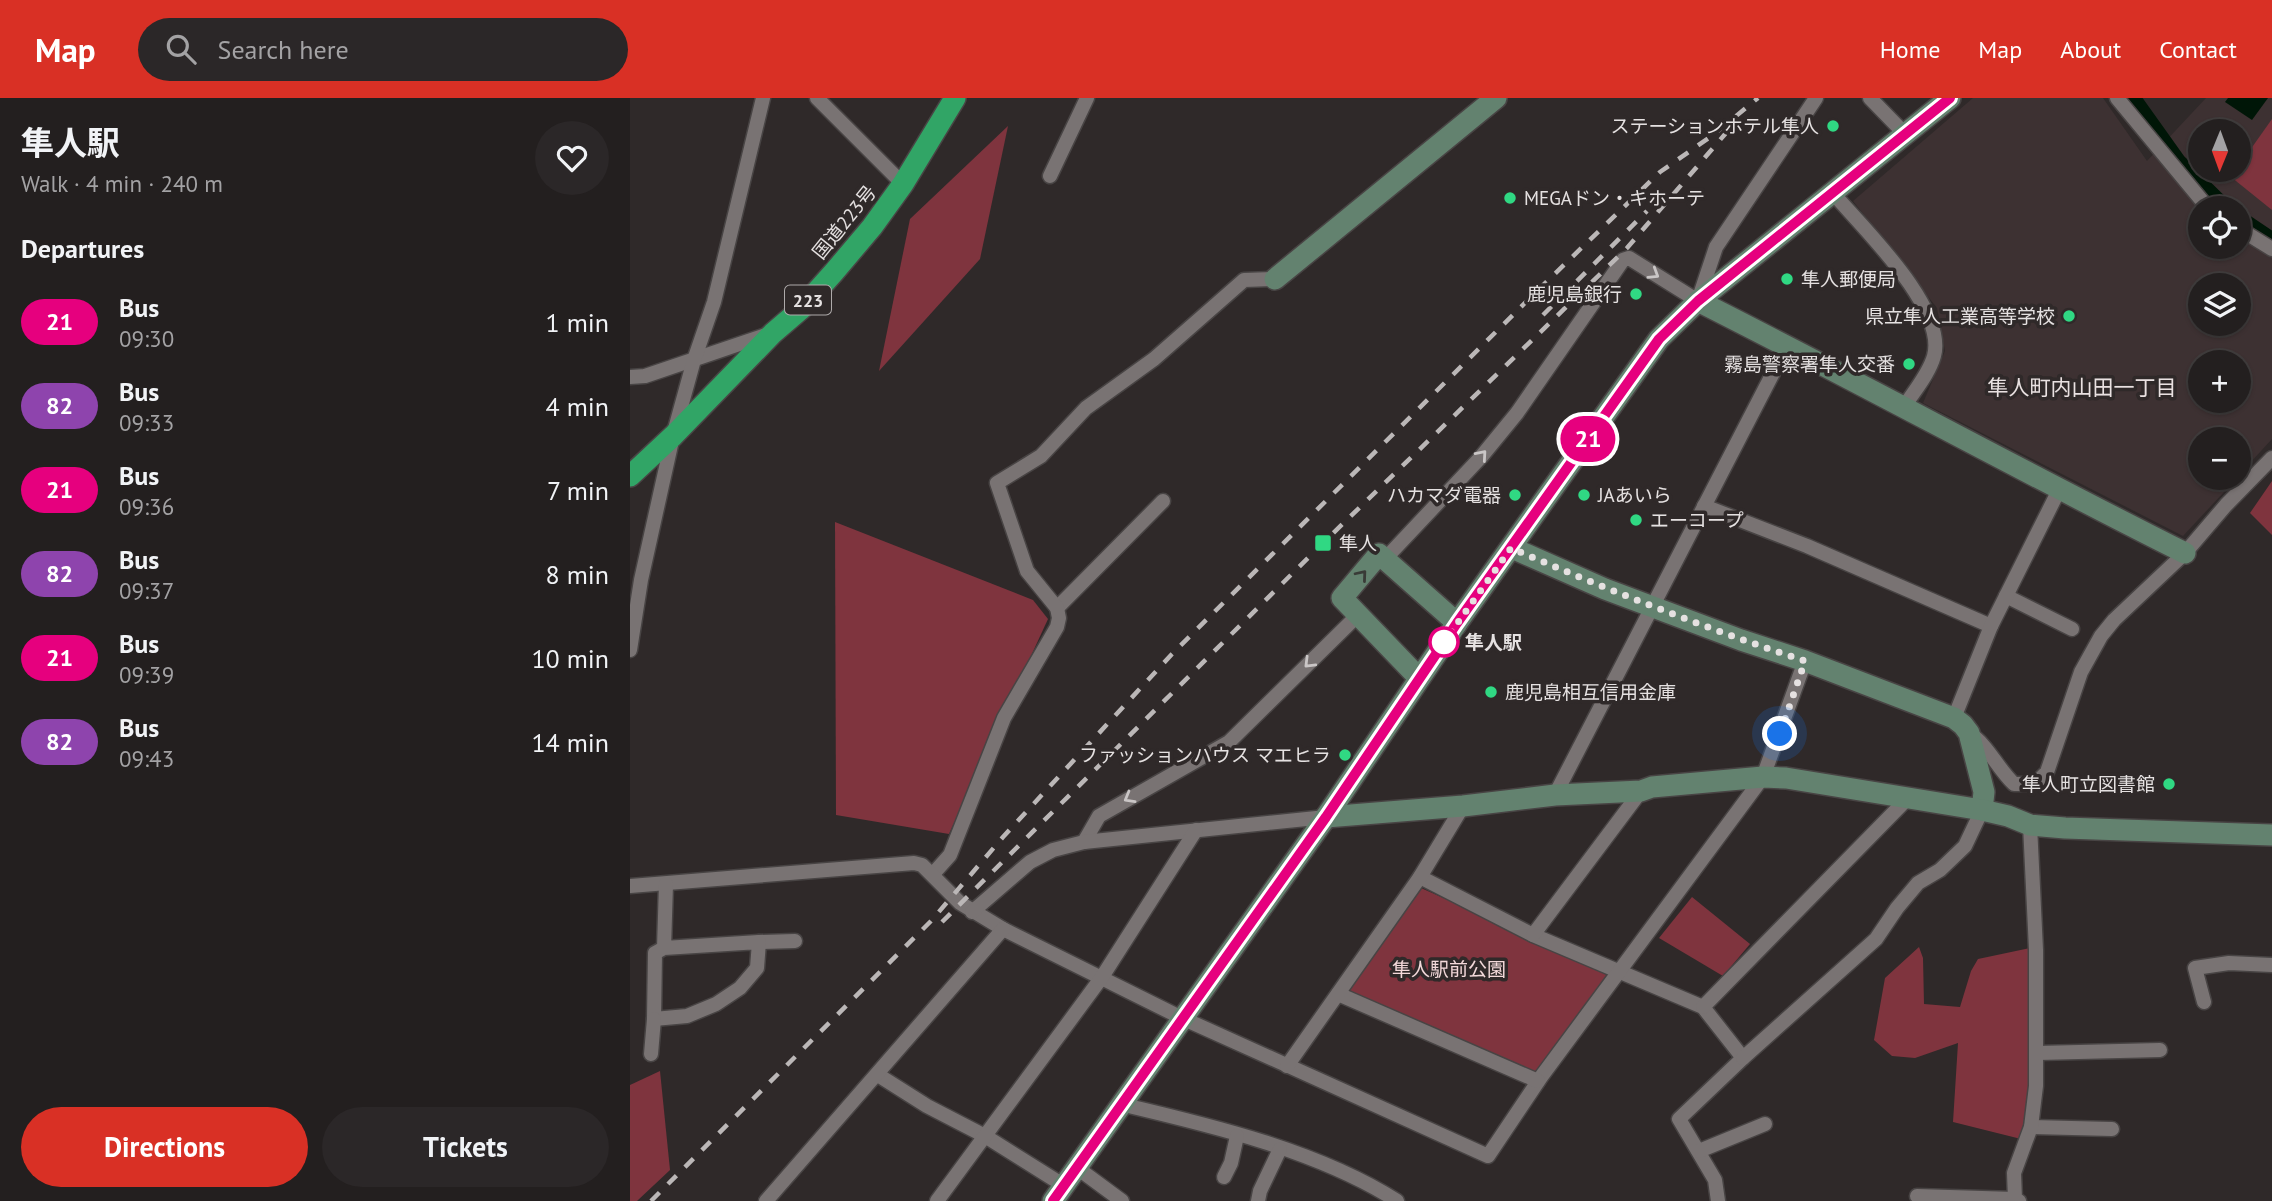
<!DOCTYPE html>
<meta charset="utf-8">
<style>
:root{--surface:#231f1f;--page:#2b2728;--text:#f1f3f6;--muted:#a3a2a4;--line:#403d3d;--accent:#d93025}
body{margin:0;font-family:"PT Sans","Noto Sans JP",sans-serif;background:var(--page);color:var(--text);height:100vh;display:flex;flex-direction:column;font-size:26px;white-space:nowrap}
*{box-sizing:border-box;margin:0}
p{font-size:23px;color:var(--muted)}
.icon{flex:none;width:38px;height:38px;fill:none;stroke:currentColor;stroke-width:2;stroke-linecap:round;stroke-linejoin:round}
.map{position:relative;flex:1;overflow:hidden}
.sheet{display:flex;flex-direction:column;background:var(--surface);width:630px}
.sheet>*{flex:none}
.badge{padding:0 14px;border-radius:23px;font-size:24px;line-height:46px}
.needle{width:46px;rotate:181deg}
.buttons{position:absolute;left:1558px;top:21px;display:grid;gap:14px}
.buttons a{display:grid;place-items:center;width:63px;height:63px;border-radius:50%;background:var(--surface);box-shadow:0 2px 5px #0004,0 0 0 2px var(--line);font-size:35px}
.you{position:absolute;width:35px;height:35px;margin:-18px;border:5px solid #fff;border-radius:50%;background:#1a73e8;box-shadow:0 0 0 10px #1a73e833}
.map>.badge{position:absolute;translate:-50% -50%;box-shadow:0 0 0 4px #fff}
h2{padding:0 21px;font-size:26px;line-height:63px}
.round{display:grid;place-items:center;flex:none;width:74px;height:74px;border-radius:37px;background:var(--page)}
.overview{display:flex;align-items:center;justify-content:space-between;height:119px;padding:0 21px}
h1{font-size:33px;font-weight:700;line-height:52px}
.button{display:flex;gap:14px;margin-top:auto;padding:14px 21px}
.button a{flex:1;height:80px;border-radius:42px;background:var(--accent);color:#fff;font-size:28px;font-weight:700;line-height:80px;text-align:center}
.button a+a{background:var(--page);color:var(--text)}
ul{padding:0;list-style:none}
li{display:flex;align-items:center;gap:21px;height:84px;padding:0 21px}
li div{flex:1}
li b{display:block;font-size:26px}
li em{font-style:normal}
li .badge{min-width:77px;font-weight:700;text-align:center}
header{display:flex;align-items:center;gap:42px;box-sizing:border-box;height:98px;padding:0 35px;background:var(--accent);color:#fff}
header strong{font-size:33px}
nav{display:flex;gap:38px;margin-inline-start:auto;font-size:24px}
.search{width:490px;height:63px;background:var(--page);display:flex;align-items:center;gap:18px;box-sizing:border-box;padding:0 24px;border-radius:38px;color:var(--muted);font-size:26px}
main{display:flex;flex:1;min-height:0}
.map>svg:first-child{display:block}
.built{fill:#3d3132;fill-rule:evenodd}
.green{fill:#7f343e}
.water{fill:#001607}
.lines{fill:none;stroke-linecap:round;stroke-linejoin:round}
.canal{stroke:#001607;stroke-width:14}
.street-casing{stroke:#484444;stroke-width:17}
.secondary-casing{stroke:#484444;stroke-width:24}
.highway-casing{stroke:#484444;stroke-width:24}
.street{stroke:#797373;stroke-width:14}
.secondary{stroke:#63826f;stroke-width:21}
.highway{stroke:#31a566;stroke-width:21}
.rail{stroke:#bbb7b7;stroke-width:4.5;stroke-dasharray:12 12;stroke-linecap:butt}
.oneway{stroke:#cac6c6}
.oneway2{stroke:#393b37}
.line-casing{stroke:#fff;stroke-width:16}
.line{stroke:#e6007e;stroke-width:10}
.walk{stroke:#e5e1e1;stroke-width:7;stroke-dasharray:0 12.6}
.poi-dot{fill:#30d883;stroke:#2f2929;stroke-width:2.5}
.stop-dot{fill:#fff;stroke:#e6007e;stroke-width:3.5}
.labels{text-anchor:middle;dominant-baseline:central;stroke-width:7;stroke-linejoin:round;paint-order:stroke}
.shield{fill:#2f2929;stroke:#aeaaaa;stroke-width:2}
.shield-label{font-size:18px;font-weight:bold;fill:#e5e1e1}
.poi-label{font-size:19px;fill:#e5e1e1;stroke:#2f2929;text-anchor:end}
.street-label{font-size:19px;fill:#e5e1e1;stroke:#2f2929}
.stop-label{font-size:19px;font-weight:bold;fill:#e5e1e1;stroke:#2f2929;text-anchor:start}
.park-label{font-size:19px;fill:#f3d9da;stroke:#2f2929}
.neighbourhood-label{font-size:21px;fill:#e9e1e1;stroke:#2f2929}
</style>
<header>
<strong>Map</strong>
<div class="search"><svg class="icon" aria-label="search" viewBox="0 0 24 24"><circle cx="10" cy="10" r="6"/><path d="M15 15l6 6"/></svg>Search here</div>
<nav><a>Home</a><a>Map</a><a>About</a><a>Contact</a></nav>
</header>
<main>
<section class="sheet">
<div class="overview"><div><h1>隼人駅</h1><p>Walk · 4 min · 240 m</p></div><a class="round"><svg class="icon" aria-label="heart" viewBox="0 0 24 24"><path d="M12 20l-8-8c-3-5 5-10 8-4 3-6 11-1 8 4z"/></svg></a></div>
<h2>Departures</h2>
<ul>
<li><span class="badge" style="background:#e6007e;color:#fff">21</span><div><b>Bus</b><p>09:30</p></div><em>1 min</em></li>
<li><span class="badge" style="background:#8e44ad;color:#fff">82</span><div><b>Bus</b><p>09:33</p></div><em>4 min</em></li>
<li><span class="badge" style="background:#e6007e;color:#fff">21</span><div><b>Bus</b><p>09:36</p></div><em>7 min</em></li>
<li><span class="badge" style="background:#8e44ad;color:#fff">82</span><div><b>Bus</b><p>09:37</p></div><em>8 min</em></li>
<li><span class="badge" style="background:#e6007e;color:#fff">21</span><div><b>Bus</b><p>09:39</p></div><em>10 min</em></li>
<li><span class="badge" style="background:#8e44ad;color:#fff">82</span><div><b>Bus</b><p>09:43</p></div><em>14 min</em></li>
</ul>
<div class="button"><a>Directions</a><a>Tickets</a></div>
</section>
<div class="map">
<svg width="1642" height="1103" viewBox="0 0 1642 1103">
<rect width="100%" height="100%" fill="#2f2929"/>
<!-- built -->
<path class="built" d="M 1343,0 L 1473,0 L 1517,63 L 1576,0 L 1642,0 L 1642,341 L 1608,378 L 1608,341 L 1570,341 L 1570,380 L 1607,380 L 1553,438 L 1293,305 L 1315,253 L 1307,210 L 1223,103 ZM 1570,33 L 1608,33 L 1608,72 L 1570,72 ZM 1570,110 L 1608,110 L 1608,149 L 1570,149 ZM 1570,187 L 1608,187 L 1608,226 L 1570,226 ZM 1570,264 L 1608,264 L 1608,303 L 1570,303 Z"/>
<!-- green -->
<g class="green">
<path d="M 1642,21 L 1642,112 L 1601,79 Z"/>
<path d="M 378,28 L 350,161 L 249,273 L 280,121 Z"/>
<path d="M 1642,383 L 1642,437 L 1620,415 Z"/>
<path d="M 205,424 L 403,502 L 418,521 L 319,736 L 206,717 Z"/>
<path d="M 791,790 L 982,875 L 908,978 L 716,894 Z"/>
<path d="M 1062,799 L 1120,846 L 1093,878 L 1029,840 Z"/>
<path d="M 1289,849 L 1293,860 L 1294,906 L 1330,909 L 1341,873 L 1348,861 L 1400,850 L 1400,1014 L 1391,1041 L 1323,1024 L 1328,945 L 1285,960 L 1262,958 L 1244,942 L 1255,880 Z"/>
<path d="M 30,973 L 40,1072 L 7,1103 L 0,1103 L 0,987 Z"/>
</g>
<!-- water -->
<path class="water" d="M 1598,0 L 1638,0 L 1622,22 L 1595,4 Z"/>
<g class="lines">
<!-- canal -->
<g class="canal">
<path d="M 1504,0 L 1549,63 L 1597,110"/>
<path d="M 1608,118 L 1642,141"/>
</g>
<!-- street casing -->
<g class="street-casing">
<g id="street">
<path d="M 187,0 L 273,86"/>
<path d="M 1240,0 L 1275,36"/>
<path d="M 1487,0 L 1578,110"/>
<path d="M 420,78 L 457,0"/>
<path d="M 1202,94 C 1232,129 1317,210 1304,258 C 1299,276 1284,293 1274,309"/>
<path d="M 1608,130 L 1642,151"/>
<path d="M 0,279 L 15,278 L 139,236"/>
<path d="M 1074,408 L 1177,448 L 1361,528"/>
<path d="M 755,461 L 851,359 L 887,315 L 993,162 L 999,160 L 1068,203 L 1086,149 L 1186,0"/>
<path d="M 1376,498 L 1442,531"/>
<path d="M 427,510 L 533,403"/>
<path d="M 0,552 L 11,482 L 43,338 L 64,262 L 84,204 L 133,0"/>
<path d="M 1324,620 L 1361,528 L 1429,392"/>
<path d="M 1339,635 C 1358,647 1367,670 1384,686 L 1405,686 L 1417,674 L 1451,574 L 1471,538 L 1484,522 L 1555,455 L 1596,407 L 1642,360"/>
<path d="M 925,697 L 1157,248"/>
<path d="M 454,744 L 469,718 L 599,644 L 728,517"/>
<path d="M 303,776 L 320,757 L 374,620 L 427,529 L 429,520 L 427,510 L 397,473 L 367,385 L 411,358 L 456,310 L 524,261 L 614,182 L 645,181"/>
<path d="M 790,779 L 903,837 L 1073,909 L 1113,960 L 1049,1021 L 1085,1082 L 1088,1103"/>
<path d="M 0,788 L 284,765 L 292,767 L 330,805 L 373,831 L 552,920 L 858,1058 L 911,979 L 1133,679 L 1175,563"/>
<path d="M 342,814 L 400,764 L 423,752 L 454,744 L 696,719"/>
<path d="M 903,837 L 1011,693"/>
<path d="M 129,844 L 165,843"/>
<path d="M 34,850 L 129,844 L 127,870 L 110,890 L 86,906 L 57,918 L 24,921 L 25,855 L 34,850 L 36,786"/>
<path d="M 708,896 L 908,983"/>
<path d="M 1574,904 L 1565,870 L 1599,865 L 1642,867"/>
<path d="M 1073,909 L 1278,700"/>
<path d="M 1408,955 L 1530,952"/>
<path d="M 21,956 L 24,921"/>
<path d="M 1113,960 L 1246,841 L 1267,810 L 1288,785 L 1310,772 L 1335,748 L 1352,712"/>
<path d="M 657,968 L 790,779 L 833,708"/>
<path d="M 248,977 L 297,1008 L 355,1038 L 433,1087"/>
<path d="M 490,1006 C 580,1027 689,1053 767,1103"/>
<path d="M 1401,1029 L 1482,1031"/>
<path d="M 1069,1053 L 1135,1026"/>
<path d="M 446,1069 L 492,1103"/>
<path d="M 594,1079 L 601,1065 L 607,1038"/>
<path d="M 1287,1098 L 1385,1101"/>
<path d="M 136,1103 L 373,831"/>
<path d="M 307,1103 L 472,879 L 566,732"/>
<path d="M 628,1103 L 630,1093 L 650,1051"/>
<path d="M 1389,1103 L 1385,1101 L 1384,1075 L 1401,1029 L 1406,988 L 1406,852 L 1400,727"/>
</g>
</g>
<!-- secondary casing -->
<g class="secondary-casing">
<g id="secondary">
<path d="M 645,181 L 866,0"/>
<path d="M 1068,203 C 1231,285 1391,373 1555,455"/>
<path d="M 882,450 L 975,491 L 1111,542 L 1175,563 L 1324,620 L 1333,627 L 1339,635 L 1354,694 L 1352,712"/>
<path d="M 789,580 L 712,500 L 749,456 L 827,525"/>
<path d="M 696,719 L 833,708 L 925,697 L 1011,693 L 1022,689 L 1133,679 L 1156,680 L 1352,712 L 1378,718 L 1400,727 L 1435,730 L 1642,737"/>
<path d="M 423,1103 L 696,719 L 827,525 L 1029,241 L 1068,203 L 1320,0"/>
</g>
</g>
<!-- highway casing -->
<g class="highway-casing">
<path id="highway" d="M 0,378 L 43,338 L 143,235 L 171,211 L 204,174 L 242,129 L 273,86 L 325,0"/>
</g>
<!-- street -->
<use href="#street" class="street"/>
<!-- secondary -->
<use href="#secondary" class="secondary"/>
<!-- highway -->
<use href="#highway" class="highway"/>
<!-- rail -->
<g class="rail">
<path d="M 913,217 L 1017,113"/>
<path d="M 312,824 L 693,445 L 997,150 L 1096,35"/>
<path d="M 21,1103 L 301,823 L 373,739 L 542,556 L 907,193 L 1030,74 L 1083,37 L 1128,0"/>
</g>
</g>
<!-- one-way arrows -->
<defs><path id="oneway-chevron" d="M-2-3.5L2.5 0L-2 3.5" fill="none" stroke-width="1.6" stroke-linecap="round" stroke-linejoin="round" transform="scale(1.75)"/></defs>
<g class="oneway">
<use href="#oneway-chevron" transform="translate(1024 176) rotate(32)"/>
<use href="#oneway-chevron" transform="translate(852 357) rotate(-49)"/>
<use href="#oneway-chevron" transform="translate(679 565) rotate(135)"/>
<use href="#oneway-chevron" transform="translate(499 700) rotate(150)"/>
</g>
<use class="oneway2" href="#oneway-chevron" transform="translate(732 477) rotate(-50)"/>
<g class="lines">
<!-- line casing -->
<g class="line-casing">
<path id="line" d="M 423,1103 L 696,719 L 827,525 L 1029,241 L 1068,203 L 1320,0"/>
</g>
<!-- line -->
<use href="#line" class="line"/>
<!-- walk -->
<path class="walk" d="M 814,544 L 881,450 C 978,492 1075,530 1175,563 L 1150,636"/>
</g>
<!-- markers -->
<g class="poi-dot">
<circle cx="1203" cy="28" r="7"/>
<circle cx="880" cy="100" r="7"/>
<circle cx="1157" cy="181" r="7"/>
<circle cx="1006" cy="196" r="7"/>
<circle cx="1439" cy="218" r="7"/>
<circle cx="1279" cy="266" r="7"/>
<circle cx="885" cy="397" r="7"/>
<circle cx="954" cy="397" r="7"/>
<circle cx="1006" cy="422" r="7"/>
<rect x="684" y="436" width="18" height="18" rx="3.5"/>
<circle cx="861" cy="594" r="7"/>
<circle cx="715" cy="657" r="7"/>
<circle cx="1539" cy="686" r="7"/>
</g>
<circle class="stop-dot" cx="814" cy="544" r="14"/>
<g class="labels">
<!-- shield labels -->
<rect class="shield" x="155" y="187.5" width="46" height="29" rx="5"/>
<g class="shield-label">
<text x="178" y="202">223</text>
</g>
<!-- poi labels -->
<g class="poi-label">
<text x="1189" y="28">ステーションホテル隼人</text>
<text x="894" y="100" text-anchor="start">MEGAドン・キホーテ</text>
<text x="1171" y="181" text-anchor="start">隼人郵便局</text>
<text x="992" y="196">鹿児島銀行</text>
<text x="1425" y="218">県立隼人工業高等学校</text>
<text x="1265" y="266">霧島警察署隼人交番</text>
<text x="871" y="397">ハカマダ電器</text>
<text x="968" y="397" text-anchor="start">JAあいら</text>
<text x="1020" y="422" text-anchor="start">エーコープ</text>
<text x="709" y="445" text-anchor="start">隼人</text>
<text x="875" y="594" text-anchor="start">鹿児島相互信用金庫</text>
<text x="701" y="657">ファッションハウス マエヒラ</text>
<text x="1525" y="686">隼人町立図書館</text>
</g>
<!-- street labels -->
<g class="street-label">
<text transform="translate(214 124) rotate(-51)">国道223号</text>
</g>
<!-- stop labels -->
<g class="stop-label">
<text x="835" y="544">隼人駅</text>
</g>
<!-- park labels -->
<g class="park-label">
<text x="819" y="871">隼人駅前公園</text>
</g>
<!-- neighbourhood labels -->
<g class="neighbourhood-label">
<text x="1452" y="289">隼人町内山田一丁目</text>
</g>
</g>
</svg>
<div class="buttons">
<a><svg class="needle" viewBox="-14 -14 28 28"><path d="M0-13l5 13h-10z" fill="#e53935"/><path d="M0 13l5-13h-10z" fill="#a3a2a4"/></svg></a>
<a><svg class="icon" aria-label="locate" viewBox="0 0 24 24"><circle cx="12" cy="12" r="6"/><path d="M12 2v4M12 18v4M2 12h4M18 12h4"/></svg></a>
<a><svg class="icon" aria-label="layers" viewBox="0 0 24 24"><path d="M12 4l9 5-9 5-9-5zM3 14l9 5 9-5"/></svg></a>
<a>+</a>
<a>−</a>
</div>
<div class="you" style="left:1150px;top:636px"></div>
<b class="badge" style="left:958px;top:341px;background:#e6007e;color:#fff">21</b>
</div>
</main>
